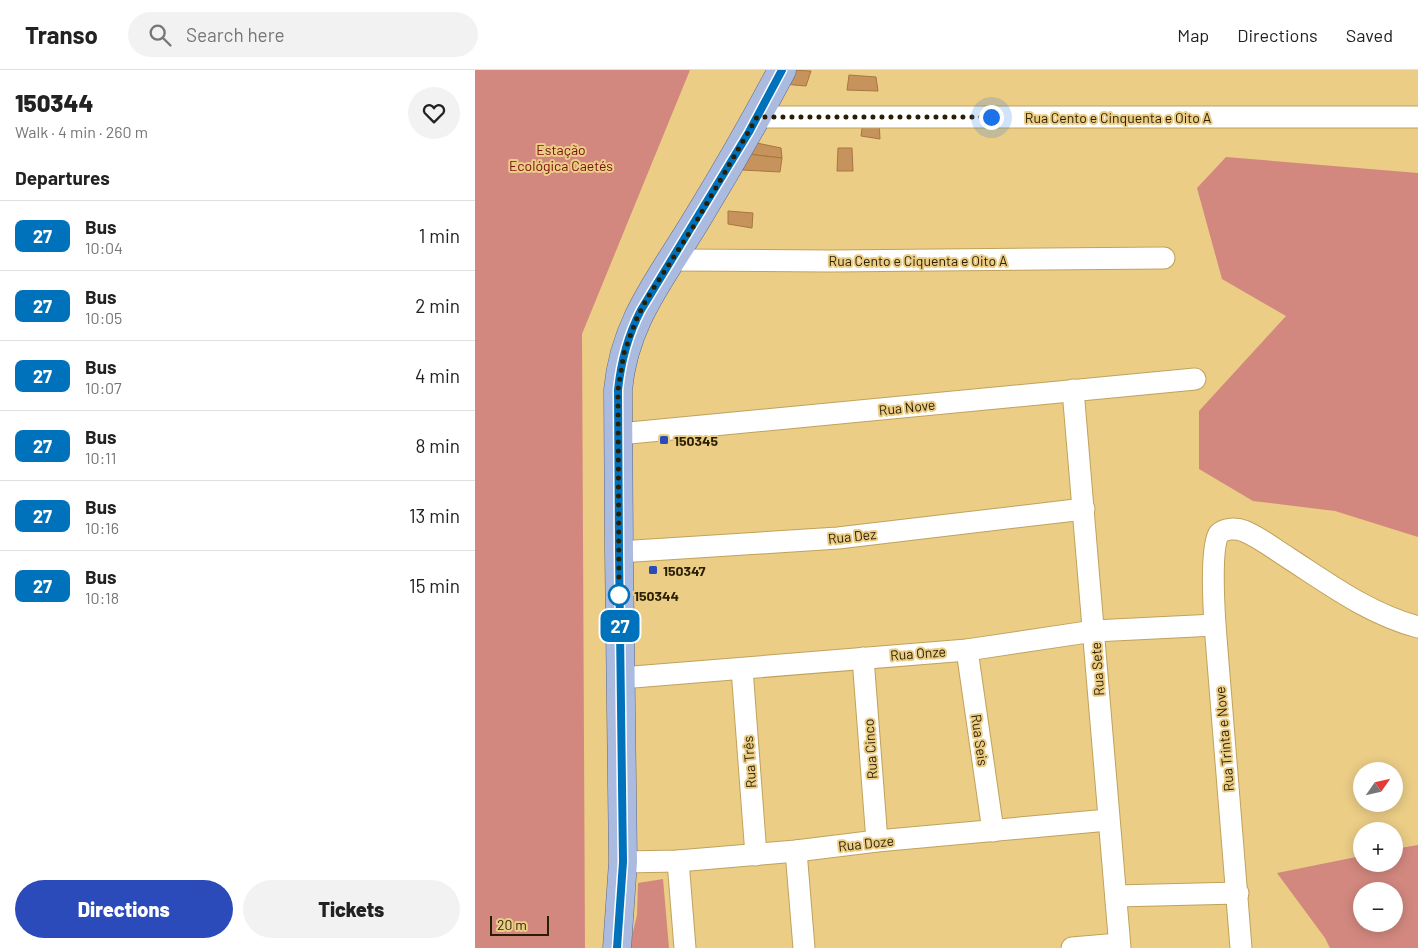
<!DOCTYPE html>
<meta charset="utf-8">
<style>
:root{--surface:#fff;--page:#f2f2f2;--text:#222;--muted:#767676;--line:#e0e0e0;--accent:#2b4bbb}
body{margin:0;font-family:Barlow,sans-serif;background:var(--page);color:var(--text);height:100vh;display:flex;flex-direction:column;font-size:19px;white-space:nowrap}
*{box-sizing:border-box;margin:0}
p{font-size:16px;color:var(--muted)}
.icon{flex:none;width:28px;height:28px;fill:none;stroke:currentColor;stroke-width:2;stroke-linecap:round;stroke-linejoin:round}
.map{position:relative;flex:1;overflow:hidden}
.panel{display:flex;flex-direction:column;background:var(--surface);width:475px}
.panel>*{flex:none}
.badge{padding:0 10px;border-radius:8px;font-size:18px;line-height:32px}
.needle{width:32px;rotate:56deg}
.fabs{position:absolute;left:878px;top:692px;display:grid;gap:10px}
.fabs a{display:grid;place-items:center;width:50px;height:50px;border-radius:50%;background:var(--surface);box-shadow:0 2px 12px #0003;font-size:25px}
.scale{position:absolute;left:15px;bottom:12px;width:59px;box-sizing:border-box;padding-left:5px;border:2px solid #2a1f02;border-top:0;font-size:14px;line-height:18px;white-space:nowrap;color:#2a1f02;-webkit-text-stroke:4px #ebcd86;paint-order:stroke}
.you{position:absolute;width:25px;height:25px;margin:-12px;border:4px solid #fff;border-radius:50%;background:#1a73e8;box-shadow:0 0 0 8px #1a73e833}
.map>.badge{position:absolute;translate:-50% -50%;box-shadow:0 0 0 2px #fff}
h2{padding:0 15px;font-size:19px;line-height:45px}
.round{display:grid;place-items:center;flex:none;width:52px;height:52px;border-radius:26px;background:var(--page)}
.summary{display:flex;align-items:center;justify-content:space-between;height:85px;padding:0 15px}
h1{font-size:24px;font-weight:800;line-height:38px}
.primary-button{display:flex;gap:10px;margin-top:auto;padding:10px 15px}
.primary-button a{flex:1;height:58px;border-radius:30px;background:var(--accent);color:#fff;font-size:20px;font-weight:800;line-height:58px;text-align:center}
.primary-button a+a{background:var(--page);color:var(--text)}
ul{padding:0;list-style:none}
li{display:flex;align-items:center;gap:15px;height:70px;padding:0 15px;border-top:1px solid var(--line)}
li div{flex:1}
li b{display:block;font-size:19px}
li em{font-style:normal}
li .badge{min-width:55px;font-weight:700;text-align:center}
header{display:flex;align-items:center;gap:30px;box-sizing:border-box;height:70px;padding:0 25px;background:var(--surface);border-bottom:1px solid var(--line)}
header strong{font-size:24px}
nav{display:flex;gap:28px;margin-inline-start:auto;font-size:18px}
.search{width:350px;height:45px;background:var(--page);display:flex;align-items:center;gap:12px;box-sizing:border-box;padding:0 18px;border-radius:28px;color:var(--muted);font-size:19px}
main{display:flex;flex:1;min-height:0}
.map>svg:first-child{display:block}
.green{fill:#d2887f;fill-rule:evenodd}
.building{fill:#c7935c;stroke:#a8763f}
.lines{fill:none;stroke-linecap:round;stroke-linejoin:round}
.minor-casing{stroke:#c0a25d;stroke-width:23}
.major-casing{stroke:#596685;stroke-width:29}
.minor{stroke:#fff;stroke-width:21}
.major{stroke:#abbbe0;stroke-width:28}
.line-casing{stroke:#fff;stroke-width:11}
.line{stroke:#0072bc;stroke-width:8}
.walk{stroke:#2a1f02;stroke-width:5;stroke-dasharray:0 9}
.poi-dot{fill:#2b4bbb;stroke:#ebcd86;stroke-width:2}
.stop-dot{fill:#fff;stroke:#0072bc;stroke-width:2.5}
.labels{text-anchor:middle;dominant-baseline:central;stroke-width:4;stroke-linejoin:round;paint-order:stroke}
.street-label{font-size:14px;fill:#2a1f02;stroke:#ebcd86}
.park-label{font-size:14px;fill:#780c0f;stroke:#ebcd86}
.poi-label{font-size:14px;font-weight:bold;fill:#2a1f02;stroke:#ebcd86;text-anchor:start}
.stop-label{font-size:14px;font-weight:bold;fill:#2a1f02;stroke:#ebcd86;text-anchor:start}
</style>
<header>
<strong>Transo</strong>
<div class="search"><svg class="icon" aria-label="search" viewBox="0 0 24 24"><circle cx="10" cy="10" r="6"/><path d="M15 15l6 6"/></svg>Search here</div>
<nav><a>Map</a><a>Directions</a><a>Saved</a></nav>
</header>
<main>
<section class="panel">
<div class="summary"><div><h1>150344</h1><p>Walk · 4 min · 260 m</p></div><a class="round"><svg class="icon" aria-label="heart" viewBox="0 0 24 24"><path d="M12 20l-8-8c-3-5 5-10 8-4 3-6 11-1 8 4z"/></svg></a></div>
<h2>Departures</h2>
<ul>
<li><span class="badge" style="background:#0072bc;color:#fff">27</span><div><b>Bus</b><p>10:04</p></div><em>1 min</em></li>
<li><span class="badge" style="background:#0072bc;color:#fff">27</span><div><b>Bus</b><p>10:05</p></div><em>2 min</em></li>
<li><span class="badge" style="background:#0072bc;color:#fff">27</span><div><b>Bus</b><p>10:07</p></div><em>4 min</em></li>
<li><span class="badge" style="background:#0072bc;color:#fff">27</span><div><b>Bus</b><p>10:11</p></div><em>8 min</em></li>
<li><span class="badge" style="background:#0072bc;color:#fff">27</span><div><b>Bus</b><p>10:16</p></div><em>13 min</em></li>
<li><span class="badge" style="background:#0072bc;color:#fff">27</span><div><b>Bus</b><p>10:18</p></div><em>15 min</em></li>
</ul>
<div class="primary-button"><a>Directions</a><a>Tickets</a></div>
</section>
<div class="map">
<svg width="943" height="878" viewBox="0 0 943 878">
<rect width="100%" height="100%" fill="#ebcd86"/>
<!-- green -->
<g class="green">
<path d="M 0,0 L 215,0 L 107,264 L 110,878 L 0,878 Z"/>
<path d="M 751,87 L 943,103 L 943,467 L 860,441 L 778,431 L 724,399 L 724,341 L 811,246 L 747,209 L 722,118 Z"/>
<path d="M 943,775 L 943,878 L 855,878 L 850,868 L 802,803 L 886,786 L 886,794 L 919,794 L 919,779 ZM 919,821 L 919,854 L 886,854 L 886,821 Z"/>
<path d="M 188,809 L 194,878 L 154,878 L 162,845 L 163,813 Z"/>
</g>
<!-- building -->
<g class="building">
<path d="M 315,0 L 336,1 L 331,16 L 308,14 Z"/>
<path d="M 374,5 L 401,7 L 403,21 L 372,20 Z"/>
<path d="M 404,50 L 405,69 L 386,66 L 388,51 Z"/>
<path d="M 277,72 L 306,78 L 307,88 L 272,84 Z"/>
<path d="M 363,78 L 377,78 L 378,101 L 362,101 Z"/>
<path d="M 272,84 L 307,88 L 305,102 L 268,100 Z"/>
<path d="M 253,141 L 278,143 L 277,158 L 253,154 Z"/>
</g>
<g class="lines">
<!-- minor casing -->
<g class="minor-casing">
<g id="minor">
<path d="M 282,47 L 943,47"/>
<path d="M 197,190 L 355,191 L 689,188"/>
<path d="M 598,320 L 645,878"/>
<path d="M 144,364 L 720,309"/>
<path d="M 144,482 L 363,468 L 609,439"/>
<path d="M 492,580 L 518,761"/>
<path d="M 388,588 L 402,771"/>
<path d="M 267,599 L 281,785"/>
<path d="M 146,608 L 492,580 L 619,561 L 740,555"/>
<path d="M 321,781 L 329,878"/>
<path d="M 203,791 L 210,878"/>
<path d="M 148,792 L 203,791 L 321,781 L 402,771 L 633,750"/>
<path d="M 641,826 L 763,823"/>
<path d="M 597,878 L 644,874"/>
<path d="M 766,878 L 740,555 C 739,539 735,473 744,464 C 749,458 762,458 769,461 C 784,467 798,478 812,487 C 854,514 894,544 943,557"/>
</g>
</g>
<!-- major casing -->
<g class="major-casing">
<path id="major" d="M 142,878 L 148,792 L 144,482 L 143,320 C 149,251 188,206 222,149 C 252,100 280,51 307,0"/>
</g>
<!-- minor -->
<use href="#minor" class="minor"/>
<!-- major -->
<use href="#major" class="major"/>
</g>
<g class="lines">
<!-- line casing -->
<g class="line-casing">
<path id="line" d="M 142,878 L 148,792 L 144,482 L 143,320 C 146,291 153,265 166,240 L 274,62 L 307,0"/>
</g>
<!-- line -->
<use href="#line" class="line"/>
<!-- walk -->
<path class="walk" d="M 144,525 L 143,320 L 149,283 L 161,250 L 171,230 L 218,157 L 282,47 L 516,47"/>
</g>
<!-- markers -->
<g class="poi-dot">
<rect x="184" y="365" width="10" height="10" rx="2.5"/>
<rect x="173" y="495" width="10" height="10" rx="2.5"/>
</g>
<circle class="stop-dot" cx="144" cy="525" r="10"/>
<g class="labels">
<!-- street labels -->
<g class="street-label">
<text x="643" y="47">Rua Cento e Cinquenta e Oito A</text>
<text x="443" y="190">Rua Cento e Ciquenta e Oito A</text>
<text transform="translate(432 337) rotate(-6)">Rua Nove</text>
<text transform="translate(377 466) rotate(-6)">Rua Dez</text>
<text transform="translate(443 583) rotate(-4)">Rua Onze</text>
<text transform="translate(622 599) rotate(-94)">Rua Sete</text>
<text transform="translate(749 669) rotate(-95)">Rua Trinta e Nove</text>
<text transform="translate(505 670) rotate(82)">Rua Seis</text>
<text transform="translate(395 679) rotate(-94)">Rua Cinco</text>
<text transform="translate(274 692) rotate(-94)">Rua Três</text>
<text transform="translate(391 773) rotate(-6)">Rua Doze</text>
</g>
<!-- park labels -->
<g class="park-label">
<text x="86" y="79">Estação<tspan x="86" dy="16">Ecológica Caetés</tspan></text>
</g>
<!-- poi labels -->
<g class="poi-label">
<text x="199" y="370">150345</text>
<text x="188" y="500">150347</text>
</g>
<!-- stop labels -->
<g class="stop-label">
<text x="159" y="525">150344</text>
</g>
</g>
</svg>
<div class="fabs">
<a><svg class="needle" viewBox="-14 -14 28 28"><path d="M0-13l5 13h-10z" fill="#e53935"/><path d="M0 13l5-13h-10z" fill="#767676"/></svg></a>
<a>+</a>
<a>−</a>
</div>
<div class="scale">20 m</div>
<div class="you" style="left:516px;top:47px"></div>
<b class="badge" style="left:145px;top:556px;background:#0072bc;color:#fff">27</b>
</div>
</main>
